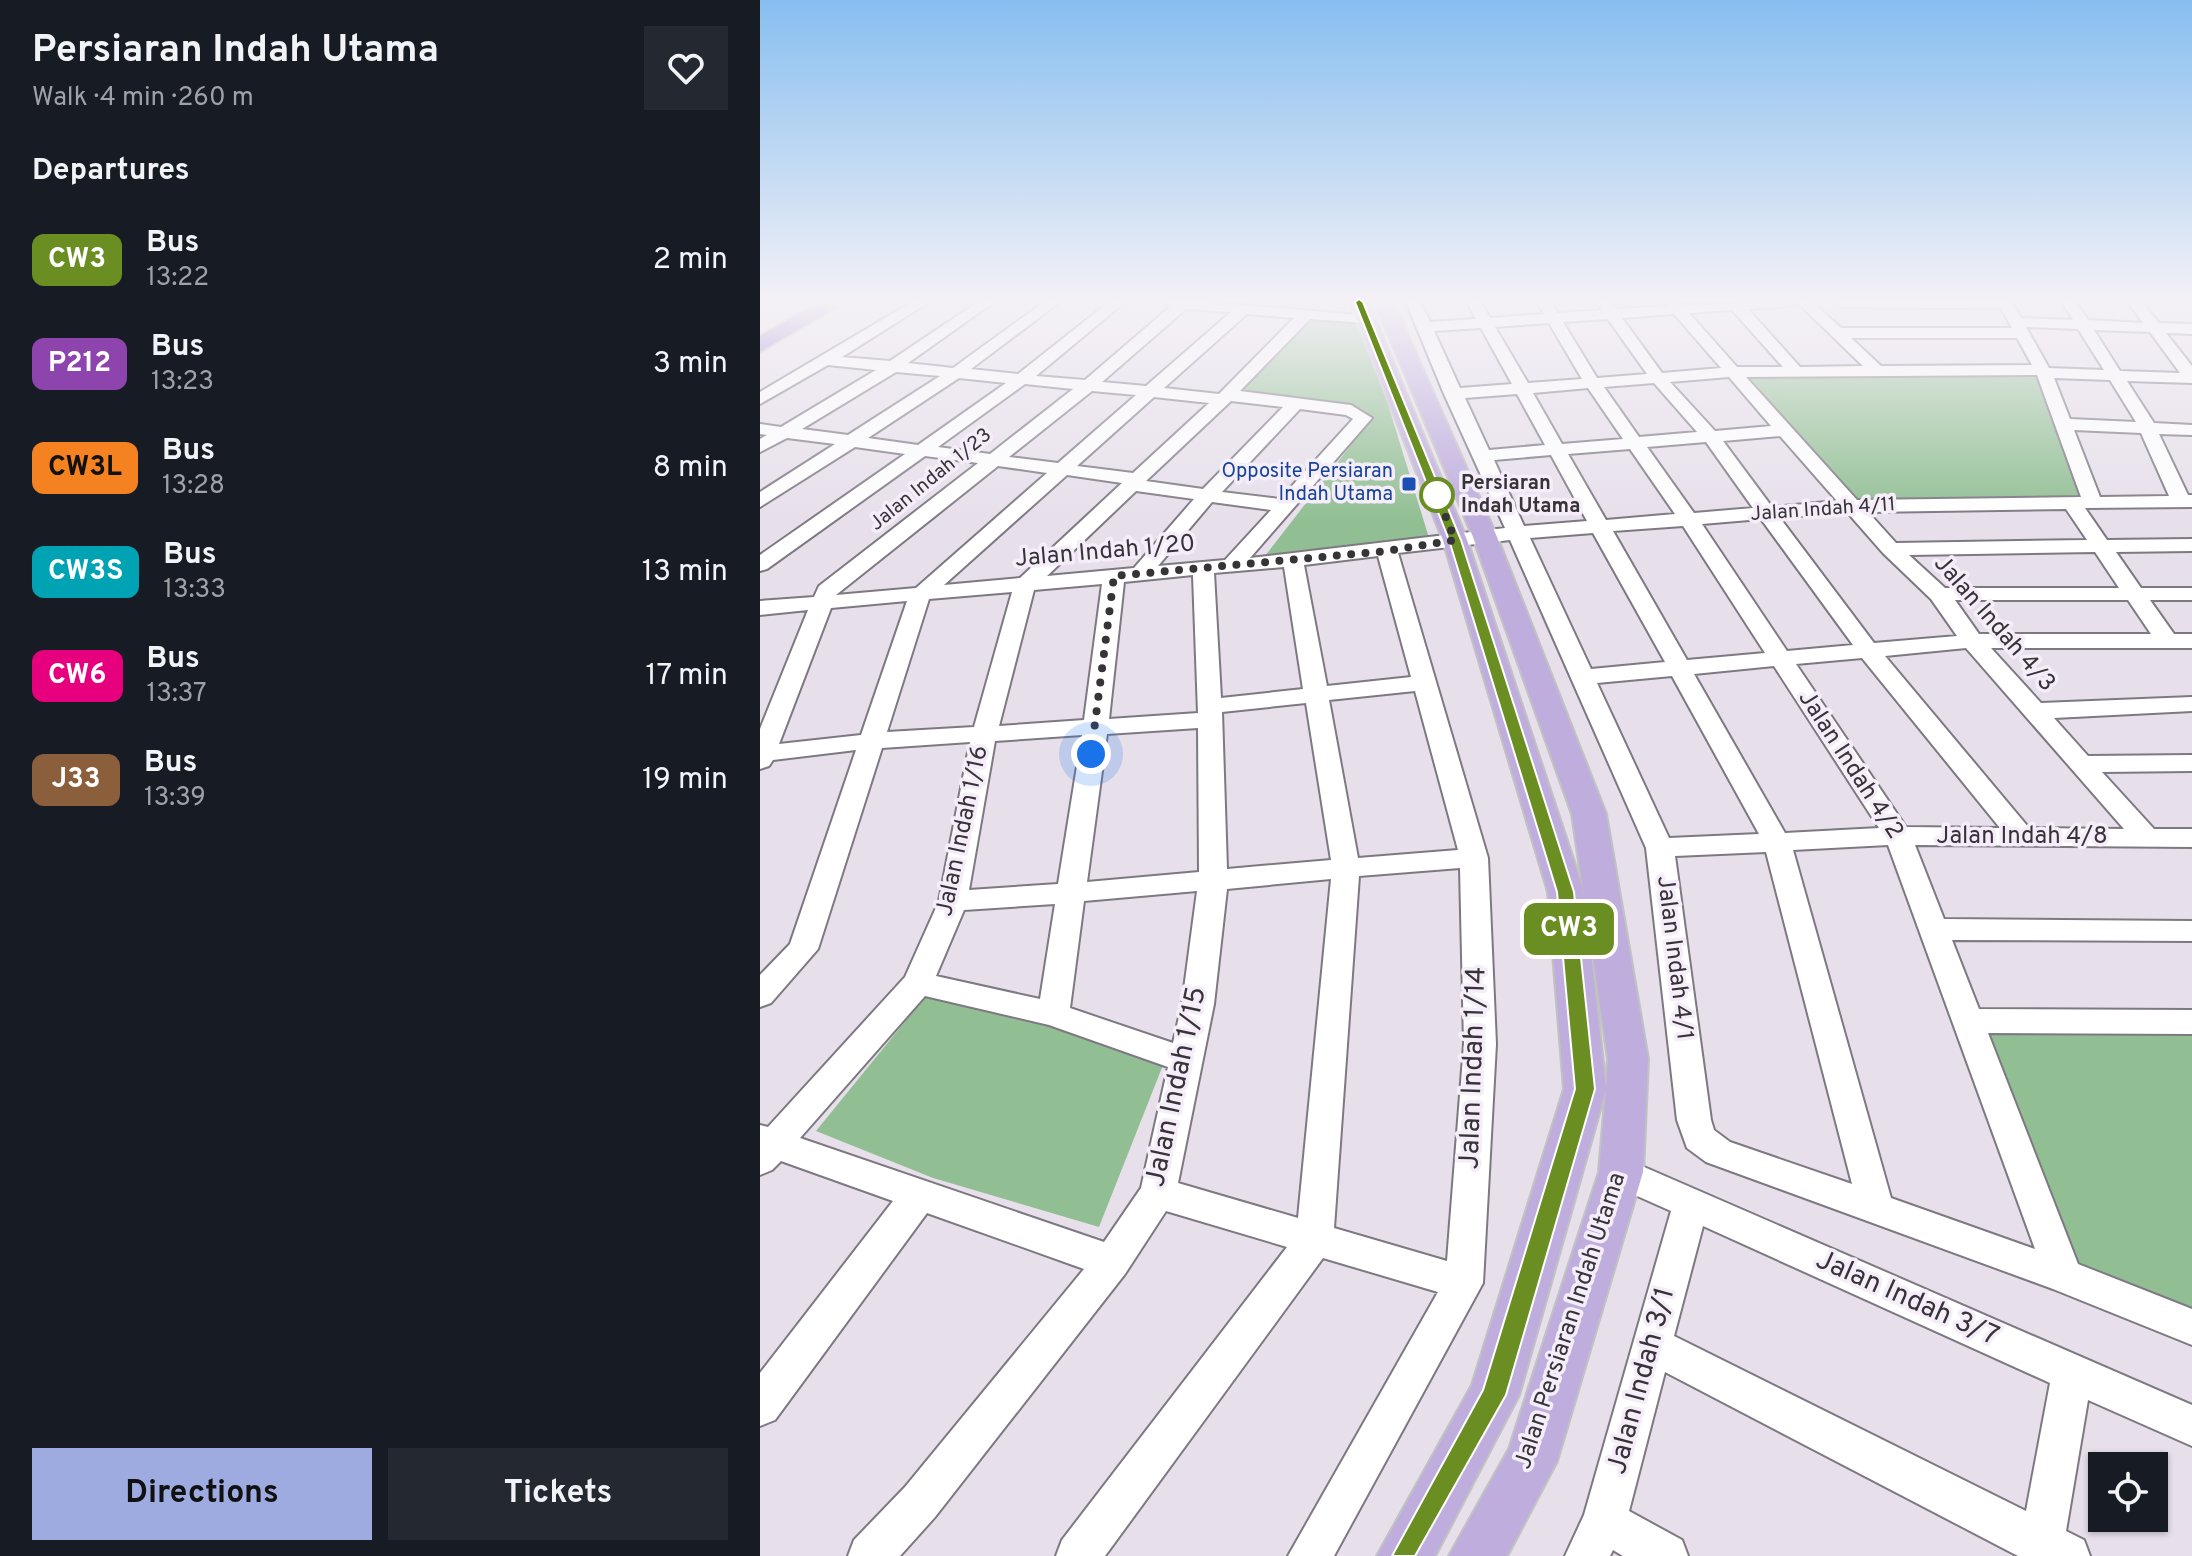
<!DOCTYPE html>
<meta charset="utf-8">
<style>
:root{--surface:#171b24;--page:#242831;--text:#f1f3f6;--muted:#9ea1a6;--accent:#9dabe0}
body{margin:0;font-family:Overpass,sans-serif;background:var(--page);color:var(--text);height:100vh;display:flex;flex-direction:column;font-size:30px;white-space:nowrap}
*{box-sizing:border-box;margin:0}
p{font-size:26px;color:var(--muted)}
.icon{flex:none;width:44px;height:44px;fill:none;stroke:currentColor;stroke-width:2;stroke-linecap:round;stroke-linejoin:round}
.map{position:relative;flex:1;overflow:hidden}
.side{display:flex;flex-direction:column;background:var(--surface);width:760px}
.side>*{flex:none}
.badge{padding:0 16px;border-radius:12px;font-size:28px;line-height:52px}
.buttons{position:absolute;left:1328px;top:1452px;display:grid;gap:16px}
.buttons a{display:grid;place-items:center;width:80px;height:80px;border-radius:0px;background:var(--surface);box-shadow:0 2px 6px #0004;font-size:40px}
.you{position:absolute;width:40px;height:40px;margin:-20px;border:6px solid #fff;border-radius:50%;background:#1a73e8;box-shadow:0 0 0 12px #1a73e833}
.map>.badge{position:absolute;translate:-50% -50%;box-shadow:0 0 0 4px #fff}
h2{padding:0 32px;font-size:30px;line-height:72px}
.round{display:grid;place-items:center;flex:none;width:84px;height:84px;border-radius:0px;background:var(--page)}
.head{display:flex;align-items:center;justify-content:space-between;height:136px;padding:0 32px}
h1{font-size:38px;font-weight:700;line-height:60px}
.primary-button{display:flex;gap:16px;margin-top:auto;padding:16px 32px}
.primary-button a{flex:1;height:92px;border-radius:0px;background:var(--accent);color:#111;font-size:32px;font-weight:700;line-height:92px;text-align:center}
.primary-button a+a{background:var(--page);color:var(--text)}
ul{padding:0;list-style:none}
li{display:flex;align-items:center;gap:24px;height:104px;padding:0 32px}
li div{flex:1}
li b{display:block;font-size:30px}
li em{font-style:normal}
li .badge{min-width:88px;font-weight:700;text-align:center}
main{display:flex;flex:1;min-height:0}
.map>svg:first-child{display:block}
.green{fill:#91bf93}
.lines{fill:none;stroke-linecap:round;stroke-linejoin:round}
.minor-casing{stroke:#7e7882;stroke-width:4}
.major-casing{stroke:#c3c2c3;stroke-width:4}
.highway-casing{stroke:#c3c2c3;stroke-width:4}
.minor{fill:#fff;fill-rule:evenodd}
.major{fill:#beaddd;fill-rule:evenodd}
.highway{fill:#9376c7;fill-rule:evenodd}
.line{fill:#6b8e23;stroke:#fff;stroke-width:2}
.walk{stroke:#373438;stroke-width:8;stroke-dasharray:0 14.4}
.transit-dot{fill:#1a4fb4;stroke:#f5edf9;stroke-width:3}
.stop-dot{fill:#fff;stroke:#6b8e23;stroke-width:4}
.labels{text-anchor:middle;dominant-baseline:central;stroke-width:7;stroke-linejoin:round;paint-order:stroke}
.far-transit-label{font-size:20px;fill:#164399;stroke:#f5edf9;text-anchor:end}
.far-street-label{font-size:20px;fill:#373438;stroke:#f5edf9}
.far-stop-label{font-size:20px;font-weight:bold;fill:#373438;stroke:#f5edf9;text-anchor:start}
.street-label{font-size:24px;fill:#373438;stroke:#f5edf9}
.near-street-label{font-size:28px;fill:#373438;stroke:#f5edf9}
</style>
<main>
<section class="side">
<div class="head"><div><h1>Persiaran Indah Utama</h1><p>Walk · 4 min · 260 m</p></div><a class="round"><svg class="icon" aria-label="heart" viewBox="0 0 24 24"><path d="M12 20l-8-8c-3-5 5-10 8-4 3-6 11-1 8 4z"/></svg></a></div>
<h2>Departures</h2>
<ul>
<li><span class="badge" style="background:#6b8e23;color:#fff">CW3</span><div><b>Bus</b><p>13:22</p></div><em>2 min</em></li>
<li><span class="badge" style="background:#8e44ad;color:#fff">P212</span><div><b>Bus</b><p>13:23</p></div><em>3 min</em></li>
<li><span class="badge" style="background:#f58220;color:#111">CW3L</span><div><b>Bus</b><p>13:28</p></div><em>8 min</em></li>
<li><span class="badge" style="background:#00a3b4;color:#fff">CW3S</span><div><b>Bus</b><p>13:33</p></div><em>13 min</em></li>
<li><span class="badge" style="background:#e6007e;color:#fff">CW6</span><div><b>Bus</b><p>13:37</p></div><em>17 min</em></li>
<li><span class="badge" style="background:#8b5e3c;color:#fff">J33</span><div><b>Bus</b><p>13:39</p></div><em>19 min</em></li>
</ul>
<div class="primary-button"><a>Directions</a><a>Tickets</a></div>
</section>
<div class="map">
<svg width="1432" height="1556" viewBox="0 0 1432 1556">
<rect width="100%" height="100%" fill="#e7e0eb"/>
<!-- green -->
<g class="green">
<path d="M 551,316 L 602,320 L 670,541 L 505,556 L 608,423 L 609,416 L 596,408 L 475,394 Z"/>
<path d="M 1279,372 L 1322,498 L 1095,503 L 986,376 Z"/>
<path d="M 169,992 L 405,1060 L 339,1227 L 173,1178 L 56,1131 Z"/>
<path d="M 1219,1026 L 1432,1028 L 1432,1325 L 1304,1276 Z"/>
</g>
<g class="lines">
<!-- minor casing -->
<g class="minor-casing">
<g id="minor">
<path d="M 152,302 L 169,302 L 82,357 L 130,361 L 218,302 L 234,302 L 148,363 L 193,368 L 284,302 L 300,302 L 211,369 L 258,374 L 349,302 L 365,302 L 276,376 L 325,380 L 410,307 L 404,302 L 450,302 L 611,316 L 611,322 L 606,323 L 550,319 L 480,391 L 591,405 L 612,418 L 490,558 L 745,528 L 684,394 L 646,302 L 660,302 L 670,322 L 716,319 L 707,302 L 721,302 L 730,318 L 784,314 L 777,302 L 791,302 L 798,313 L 842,310 L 836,302 L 850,302 L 856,309 L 907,306 L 904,302 L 919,302 L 922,305 L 1036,302 L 1029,306 L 988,309 L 1040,367 L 1103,366 L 1037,302 L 1052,302 L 1081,328 L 1252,328 L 1241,308 L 1081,307 L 1075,302 L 1252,302 L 1261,318 L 1313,320 L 1302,302 L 1316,302 L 1328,320 L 1383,323 L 1368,302 L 1382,302 L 1399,323 L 1432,324 L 1432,334 L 1406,333 L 1432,366 L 1432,383 L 1367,381 L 1394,423 L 1432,425 L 1432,435 L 1399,434 L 1428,495 L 1432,495 L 1432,507 L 1325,508 L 1347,540 L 1432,539 L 1432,551 L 1356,552 L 1381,588 L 1432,588 L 1432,600 L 1390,600 L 1414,634 L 1432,634 L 1432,648 L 1231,648 L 1281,703 L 1432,697 L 1432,711 L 1294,718 L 1328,756 L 1432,755 L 1432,771 L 1342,772 L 1394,829 L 1432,829 L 1432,847 L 1155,845 L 1184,919 L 1432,921 L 1432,941 L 1192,940 L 1219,1009 L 1432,1010 L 1432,1034 L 1228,1033 L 1318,1264 L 1432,1309 L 1432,1345 L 1293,1289 L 946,1162 L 927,1148 L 917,1120 L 886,848 L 750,540 L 638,553 L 728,858 L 736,1044 L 723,1283 L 574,1556 L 528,1556 L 678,1292 L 563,1258 L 345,1556 L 296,1556 L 302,1540 L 527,1247 L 406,1211 L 365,1274 L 175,1517 L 140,1556 L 88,1556 L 94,1540 L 145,1487 L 324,1269 L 167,1213 L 15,1420 L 0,1426 L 0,1373 L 133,1201 L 21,1161 L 12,1170 L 0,1175 L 0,1125 L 8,1127 L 145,977 L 179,901 L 210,742 L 122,748 L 58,949 L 11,1003 L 0,1007 L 0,975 L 30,944 L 96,750 L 13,760 L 9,766 L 0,769 L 0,729 L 48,610 L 0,615 L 0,601 L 54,597 L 59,586 L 218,463 L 165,456 L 7,569 L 0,571 L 0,555 L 145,454 L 95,447 L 0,507 L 0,492 L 75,444 L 27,438 L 0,452 L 0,439 L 7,435 L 0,434 L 0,424 L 21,427 L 116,370 L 68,365 L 0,404 L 0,392 ZM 426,309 L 471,312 L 386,386 L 342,382 ZM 972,310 L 1023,367 L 977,367 L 929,313 ZM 487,314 L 534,318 L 459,394 L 404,388 ZM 914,314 L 961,368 L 902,373 L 862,318 ZM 848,319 L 887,374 L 837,378 L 803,322 ZM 789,323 L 822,379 L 768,383 L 735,327 ZM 1266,327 L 1318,329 L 1344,370 L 1289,368 ZM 721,328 L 752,384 L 700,388 L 674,331 ZM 1334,330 L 1390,332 L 1420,373 L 1360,371 ZM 1091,338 L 1257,338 L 1272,365 L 1121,366 ZM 136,372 L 180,376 L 88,435 L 42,429 ZM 1277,375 L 1321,497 L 1097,500 L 986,377 ZM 969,377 L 1011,426 L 955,431 L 910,382 ZM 199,378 L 246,383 L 158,445 L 108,438 ZM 1294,378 L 1350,380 L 1376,422 L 1310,419 ZM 894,383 L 937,432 L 879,437 L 844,387 ZM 265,384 L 313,389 L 230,454 L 178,447 ZM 828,388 L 863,439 L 802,444 L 773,393 ZM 332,391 L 376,395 L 298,463 L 249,457 ZM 757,394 L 785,445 L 729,450 L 705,398 ZM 394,397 L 449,403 L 373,473 L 317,466 ZM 471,401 L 523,407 L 443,489 L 386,481 ZM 540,409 L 586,415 L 593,419 L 520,499 L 462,492 ZM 1314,430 L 1381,433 L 1409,496 L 1340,497 ZM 1020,436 L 1077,501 L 1012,507 L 963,441 ZM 946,442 L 993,508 L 934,513 L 887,447 ZM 870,449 L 915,514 L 846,520 L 808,454 ZM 791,455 L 827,521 L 764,526 L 734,460 ZM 238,466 L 287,473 L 156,588 L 76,595 ZM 307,475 L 362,483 L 260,578 L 184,585 ZM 376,491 L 434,499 L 374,568 L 287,576 ZM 452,502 L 511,510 L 465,560 L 398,566 ZM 1306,509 L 1327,540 L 1136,543 L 1108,512 ZM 1087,512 L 1123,553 L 1171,599 L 1197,636 L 1114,643 L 1020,518 ZM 1001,519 L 1093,645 L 1027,651 L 942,524 ZM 923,526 L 1005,653 L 927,660 L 853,531 ZM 833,533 L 905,662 L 831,669 L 770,538 ZM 1335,552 L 1359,588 L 1185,588 L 1149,555 ZM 618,556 L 651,677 L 567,686 L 544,565 ZM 524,567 L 543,689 L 461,698 L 454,573 ZM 433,575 L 438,713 L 349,719 L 364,582 ZM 342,584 L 324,720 L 239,726 L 274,590 ZM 252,592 L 214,727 L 127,732 L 169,599 ZM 1195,600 L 1368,600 L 1391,634 L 1219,634 ZM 147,601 L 101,735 L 19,744 L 71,608 ZM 1206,648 L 1364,829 L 1269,828 L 1125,656 ZM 1102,658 L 1240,828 L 1146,827 L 1036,664 ZM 1014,666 L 1119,828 L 1025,833 L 934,674 ZM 912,676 L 999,834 L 909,838 L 837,683 ZM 655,691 L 698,850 L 598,858 L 569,700 ZM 546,703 L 571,860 L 467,869 L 462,712 ZM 438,728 L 439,872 L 327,882 L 347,734 ZM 322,735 L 298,884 L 209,890 L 235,741 ZM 1128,845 L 1275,1249 L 1131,1198 L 1033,850 ZM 1006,852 L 1092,1184 L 970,1142 L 954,1130 L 951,1120 L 915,856 ZM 700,868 L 704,1044 L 687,1261 L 574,1228 L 599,876 ZM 571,879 L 538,1218 L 418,1183 L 454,1004 L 467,889 ZM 437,891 L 422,1004 L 413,1043 L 310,1008 L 324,901 ZM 295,904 L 280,999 L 176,976 L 204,910 ZM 165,996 L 289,1025 L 408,1067 L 381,1188 L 344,1242 L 40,1138 Z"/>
<path d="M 861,1157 L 1432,1405 L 1432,1446 L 1328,1400 L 1306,1531 L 1324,1540 L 1330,1556 L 1258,1556 L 905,1372 L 869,1511 L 922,1540 L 928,1556 L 863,1556 L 853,1550 L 850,1556 L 805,1556 L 824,1515 L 911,1211 L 848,1183 L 843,1172 L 848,1161 ZM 943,1226 L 1290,1383 L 1266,1511 L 914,1336 Z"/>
</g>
</g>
<!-- major casing -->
<g class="major-casing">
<path id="major" d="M 590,302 L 608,302 L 707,540 L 824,892 L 846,1089 L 848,1059 L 812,814 L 713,537 L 615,302 L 633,302 L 737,537 L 846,814 L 888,1059 L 883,1172 L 797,1461 L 747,1556 L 689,1556 L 749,1449 L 839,1172 L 846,1089 L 759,1395 L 675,1556 L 617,1556 L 712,1385 L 804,1089 L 788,892 L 683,540 Z"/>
</g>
<!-- highway casing -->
<g class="highway-casing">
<path id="highway" d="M 59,302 L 85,302 L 0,352 L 0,336 Z"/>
</g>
<!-- minor -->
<use href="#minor" class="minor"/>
<!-- major -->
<use href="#major" class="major"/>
<!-- highway -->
<use href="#highway" class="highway"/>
</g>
<!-- sky -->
<linearGradient id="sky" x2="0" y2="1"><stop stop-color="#87bef0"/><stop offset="0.58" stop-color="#f4f1f6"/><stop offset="1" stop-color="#f4f1f6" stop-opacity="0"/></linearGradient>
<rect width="1432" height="520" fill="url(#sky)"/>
<!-- line -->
<path class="line" d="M 599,299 L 603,302 L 701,540 L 814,892 L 835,1089 L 746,1395 L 655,1556 L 632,1556 L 723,1390 L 815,1089 L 797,892 L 689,540 L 595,302 Z"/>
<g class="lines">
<!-- walk -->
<path class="walk" d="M 331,754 L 354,576 L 627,551 L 695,540 L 673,485 L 677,495"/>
</g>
<!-- markers -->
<rect class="transit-dot" x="641" y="476" width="16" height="16" rx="4"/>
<circle class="stop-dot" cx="677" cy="495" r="16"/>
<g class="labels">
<!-- far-transit labels -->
<g class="far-transit-label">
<text x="633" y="472">Opposite Persiaran<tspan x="633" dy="23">Indah Utama</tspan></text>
</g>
<!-- far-street labels -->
<g class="far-street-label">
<text transform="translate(171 480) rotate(-39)">Jalan Indah 1/23</text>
<text transform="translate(1063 510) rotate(-4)">Jalan Indah 4/11</text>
</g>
<!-- far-stop labels -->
<g class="far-stop-label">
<text x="701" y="484">Persiaran<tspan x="701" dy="23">Indah Utama</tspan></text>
</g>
<!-- street labels -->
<g class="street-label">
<text transform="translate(345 552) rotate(-5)">Jalan Indah 1/20</text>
<text transform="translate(1234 624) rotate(49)">Jalan Indah 4/3</text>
<text transform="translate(1090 765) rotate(57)">Jalan Indah 4/2</text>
<text transform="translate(203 831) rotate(-78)">Jalan Indah 1/16</text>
<text x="1262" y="837">Jalan Indah 4/8</text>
<text transform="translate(914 958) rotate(83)">Jalan Indah 4/1</text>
<text transform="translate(811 1321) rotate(-72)">Jalan Persiaran Indah Utama</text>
</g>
<!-- near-street labels -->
<g class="near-street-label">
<text transform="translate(714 1068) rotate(-88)">Jalan Indah 1/14</text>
<text transform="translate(417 1087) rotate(-78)">Jalan Indah 1/15</text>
<text transform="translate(1147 1299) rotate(24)">Jalan Indah 3/7</text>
<text transform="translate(882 1381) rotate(-75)">Jalan Indah 3/1</text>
</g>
</g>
</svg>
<div class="buttons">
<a><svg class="icon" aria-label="locate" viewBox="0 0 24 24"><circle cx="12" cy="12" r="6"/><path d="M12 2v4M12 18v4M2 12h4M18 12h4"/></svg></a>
</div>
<div class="you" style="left:331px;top:754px"></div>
<b class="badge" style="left:809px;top:929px;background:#6b8e23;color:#fff">CW3</b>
</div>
</main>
